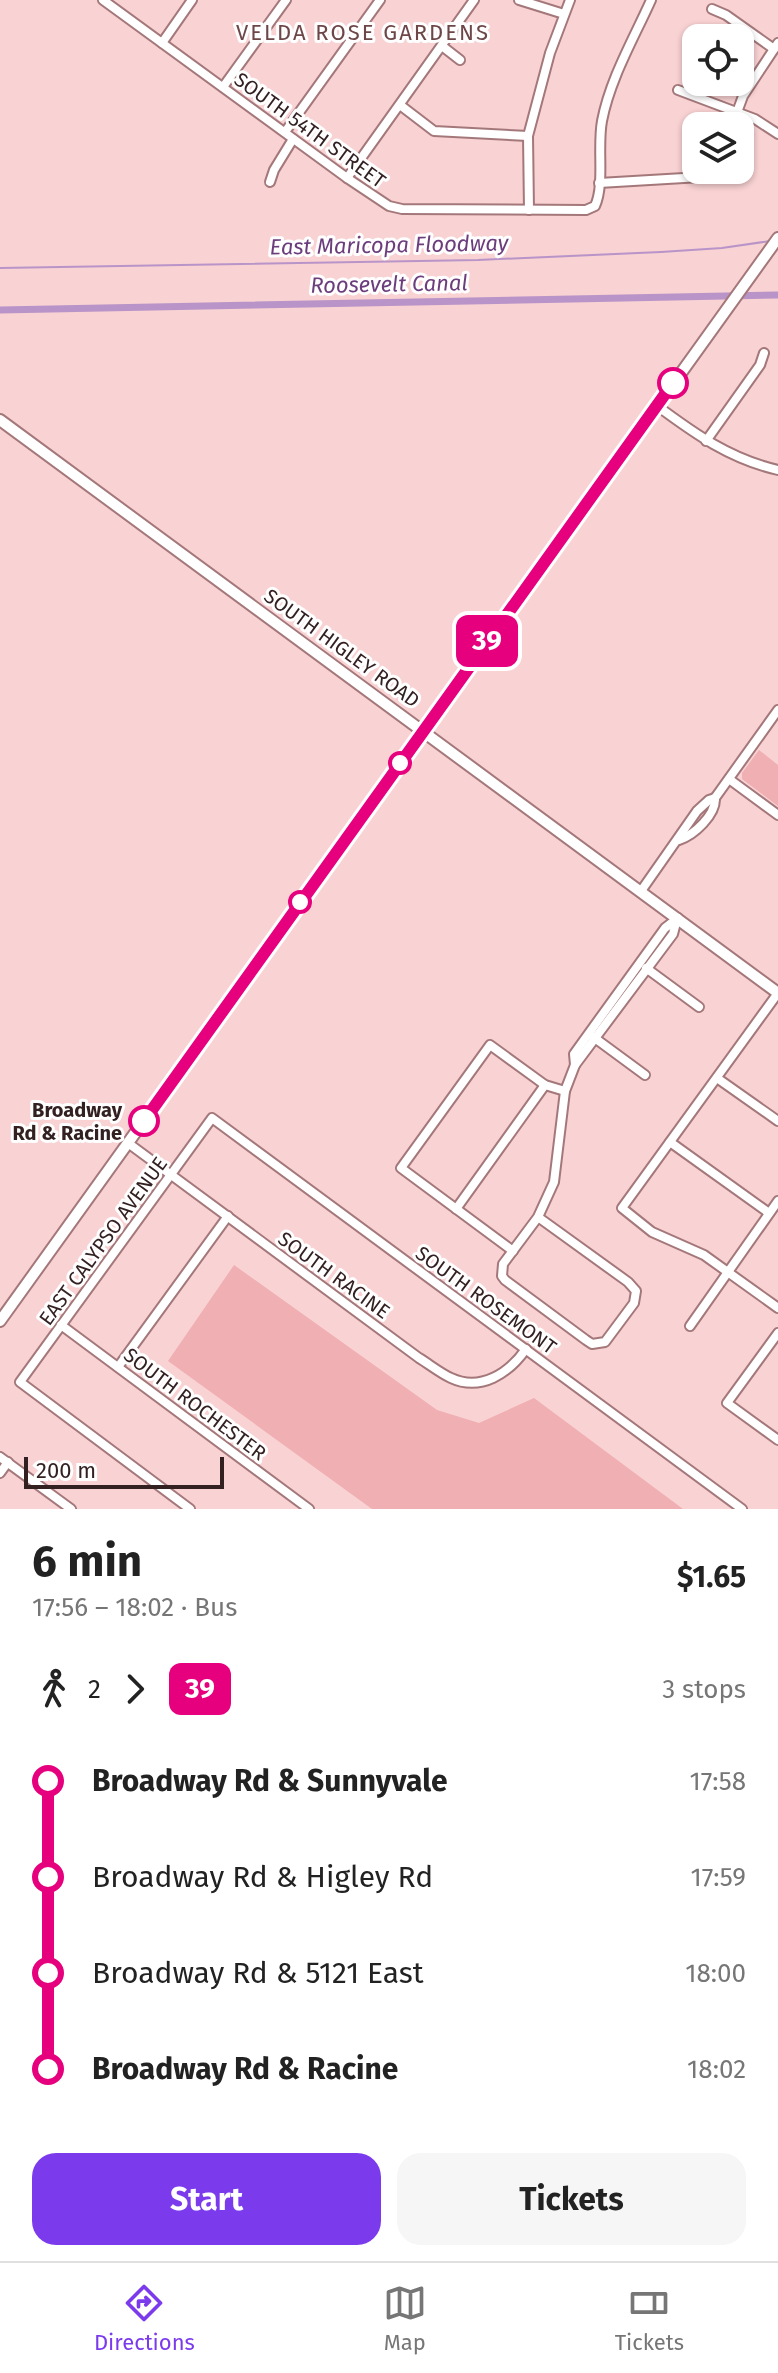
<!DOCTYPE html>
<meta charset="utf-8">
<style>
:root{--surface:#fff;--page:#f6f6f6;--text:#222;--muted:#767676;--line:#e0e0e0;--accent:#7c3aed}
body{margin:0;font-family:"Fira Sans",sans-serif;background:var(--page);color:var(--text);height:100vh;display:flex;flex-direction:column;font-size:30px;white-space:nowrap}
*{box-sizing:border-box;margin:0}
p{font-size:26px;color:var(--muted)}
.icon{flex:none;width:44px;height:44px;fill:none;stroke:currentColor;stroke-width:2;stroke-linecap:round;stroke-linejoin:round}
.map{position:relative;height:1509px;overflow:hidden}
.side{display:flex;flex-direction:column;background:var(--surface);flex:1}
.side>*{flex:none}
.badge{padding:0 16px;border-radius:12px;font-size:28px;line-height:52px}
.fabs{position:absolute;left:682px;top:24px;display:grid;gap:16px}
.fabs a{display:grid;place-items:center;width:72px;height:72px;border-radius:16px;background:var(--surface);box-shadow:0 2px 6px #0004;font-size:40px}
.scale{position:absolute;left:24px;bottom:20px;width:200px;box-sizing:border-box;padding-left:8px;border:4px solid #332122;border-top:0;font-size:22px;line-height:28px;white-space:nowrap;color:#332122;-webkit-text-stroke:6px #fefefe;paint-order:stroke}
.map>.badge{position:absolute;translate:-50% -50%;box-shadow:0 0 0 4px #fff}
.legs{display:flex;align-items:center;gap:12px;height:88px;padding:0 32px;font-size:26px}
.legs p{margin-inline-start:auto}
.head{display:flex;align-items:center;justify-content:space-between;height:136px;padding:0 32px}
h1{font-size:44px;font-weight:700;line-height:60px}
.button{display:flex;gap:16px;margin-top:auto;padding:16px 32px}
.button a{flex:1;height:92px;border-radius:24px;background:var(--accent);color:#fff;font-size:32px;font-weight:700;line-height:92px;text-align:center}
.button a+a{background:var(--page);color:var(--text)}
ul{padding:0 32px;list-style:none}
li{display:flex;align-items:center;gap:28px;height:96px;font-size:30px}
li i{display:grid;place-items:center;width:12px;height:100%;margin:0 10px;background:currentColor}
li i::after{content:'';width:20px;height:20px;margin:-10px;border:6px solid;border-radius:50%;background:var(--surface)}
li p{margin-inline-start:auto}
li:first-child i{background:linear-gradient(#0000 50%,currentColor 0)}
li:last-child i{background:linear-gradient(currentColor 50%,#0000 0)}
.menu{display:flex;justify-content:space-around;align-items:center;height:112px;border-top:2px solid var(--line);background:var(--surface);font-size:22px;color:var(--muted)}
.menu a{display:grid;justify-items:center;gap:4px}
.menu .selected{color:var(--accent)}
.map>svg:first-child{display:block}
.green{fill:#f0afb2}
.lines{fill:none;stroke-linecap:round;stroke-linejoin:round}
.stream{stroke:#b994c8;stroke-width:2}
.canal{stroke:#b994c8;stroke-width:7}
.minor-casing{stroke:#a4787a;stroke-width:12}
.major-casing{stroke:#a4787a;stroke-width:14}
.minor{stroke:#fff;stroke-width:8}
.major{stroke:#fff;stroke-width:10}
.line-1-casing{stroke:#fff;stroke-width:18}
.line-1{stroke:#e6007e;stroke-width:12}
.stop-1-dot{fill:#fff;stroke:#e6007e;stroke-width:4}
.labels{text-anchor:middle;dominant-baseline:central;stroke-width:6;stroke-linejoin:round;paint-order:stroke}
.street-label{font-size:20px;fill:#332122;stroke:#fefefe}
.stop-label{font-size:20px;font-weight:bold;fill:#332122;stroke:#fefefe;text-anchor:end}
.neighbourhood-label{font-size:22px;letter-spacing:2px;fill:#6d4648;stroke:#fefefe}
.water-label{font-size:22px;font-style:italic;fill:#6c3d7d;stroke:#fefefe}
</style>
<div class="map">
<svg width="778" height="1509" viewBox="0 0 778 1509">
<rect width="100%" height="100%" fill="#f9d2d3"/>
<!-- green -->
<g class="green">
<path d="M 759,750 L 778,765 L 778,806 L 742,779 L 742,773 Z"/>
<path d="M 234,1265 L 437,1410 L 479,1423 L 534,1398 L 683,1509 L 372,1509 L 168,1361 Z"/>
</g>
<g class="lines">
<!-- stream -->
<path class="stream" d="M 0,268 L 478,260 L 661,252 L 722,248 L 770,241"/>
<!-- canal -->
<path class="canal" d="M 0,310 L 778,295"/>
<!-- minor casing -->
<g class="minor-casing">
<g id="minor">
<path d="M 103,0 L 347,178 L 389,206 L 402,209 L 586,210 L 595,206 C 605,184 597,147 602,121 C 610,79 634,38 651,0"/>
<path d="M 519,0 L 564,14"/>
<path d="M 712,9 L 726,15 L 774,49"/>
<path d="M 162,43 L 192,0"/>
<path d="M 442,46 L 460,60"/>
<path d="M 223,87 L 286,0"/>
<path d="M 678,90 L 755,119 L 778,134"/>
<path d="M 400,105 L 434,131 L 528,136"/>
<path d="M 732,126 L 743,96 L 778,43"/>
<path d="M 285,132 L 380,0"/>
<path d="M 347,178 L 474,0"/>
<path d="M 270,182 L 274,170 L 293,139"/>
<path d="M 599,183 L 718,176 L 722,170"/>
<path d="M 529,210 L 528,136 L 550,53 L 570,0"/>
<path d="M 656,405 C 695,434 730,459 778,470"/>
<path d="M 706,441 L 760,365 L 764,353"/>
<path d="M 729,779 L 778,815"/>
<path d="M 679,840 C 694,835 716,815 715,798 L 778,710"/>
<path d="M 641,891 L 697,811 L 709,800 L 715,798"/>
<path d="M 646,968 L 699,1007"/>
<path d="M 778,993 L 622,1208 L 652,1232 L 704,1255 L 778,1308"/>
<path d="M 592,1036 L 645,1075"/>
<path d="M 575,1065 L 673,934 L 677,919"/>
<path d="M 717,1078 L 778,1121"/>
<path d="M 670,1142 L 769,1213"/>
<path d="M 128,1143 L 419,1358 C 429,1364 440,1373 451,1378 C 481,1392 509,1373 526,1349"/>
<path d="M 456,1209 L 545,1085"/>
<path d="M 538,1217 L 628,1282 L 636,1291 L 634,1303 L 605,1342 L 592,1344 L 586,1340 L 505,1280 L 502,1276 L 503,1264 L 538,1217 L 554,1182 L 565,1091 L 575,1065 L 574,1054 L 665,928 L 678,918"/>
<path d="M 513,1251 L 401,1168 L 490,1045 L 545,1085 L 565,1091"/>
<path d="M 61,1325 L 309,1509"/>
<path d="M 690,1326 L 778,1201"/>
<path d="M 778,1333 L 727,1403 L 778,1440"/>
<path d="M 118,1367 L 228,1216"/>
<path d="M 0,1457 L 71,1509"/>
<path d="M 0,1473 L 8,1462"/>
<path d="M 190,1509 L 20,1382 L 212,1118 L 742,1509"/>
</g>
</g>
<!-- major casing -->
<g class="major-casing">
<g id="major">
<path d="M 0,420 L 778,993"/>
<path d="M 0,1321 L 778,238"/>
</g>
</g>
<!-- minor -->
<use href="#minor" class="minor"/>
<!-- major -->
<use href="#major" class="major"/>
</g>
<g class="lines">
<!-- line-1 casing -->
<g class="line-1-casing">
<path id="line-1" d="M 144,1121 L 673,383"/>
</g>
<!-- line-1 -->
<use href="#line-1" class="line-1"/>
</g>
<!-- markers -->
<g class="stop-1-dot">
<circle cx="673" cy="383" r="14"/>
<circle cx="400" cy="763" r="10"/>
<circle cx="300" cy="902" r="10"/>
<circle cx="144" cy="1121" r="14"/>
</g>
<g class="labels">
<!-- street labels -->
<g class="street-label">
<text transform="translate(310 130) rotate(36)">SOUTH 54TH STREET</text>
<text transform="translate(342 648) rotate(36)">SOUTH HIGLEY ROAD</text>
<text transform="translate(103 1241) rotate(-54)">EAST CALYPSO AVENUE</text>
<text transform="translate(334 1275) rotate(36)">SOUTH RACINE</text>
<text transform="translate(486 1300) rotate(36)">SOUTH ROSEMONT</text>
<text transform="translate(195 1404) rotate(37)">SOUTH ROCHESTER</text>
</g>
<!-- stop labels -->
<g class="stop-label">
<text x="122" y="1110">Broadway<tspan x="122" dy="23">Rd &amp; Racine</tspan></text>
</g>
<!-- neighbourhood labels -->
<g class="neighbourhood-label">
<text x="363" y="32">VELDA ROSE GARDENS</text>
</g>
<!-- water labels -->
<g class="water-label">
<text transform="translate(389 245) rotate(-1)">East Maricopa Floodway</text>
<text transform="translate(389 284) rotate(-1)">Roosevelt Canal</text>
</g>
</g>
</svg>
<div class="fabs">
<a><svg class="icon" aria-label="locate" viewBox="0 0 24 24"><circle cx="12" cy="12" r="6"/><path d="M12 2v4M12 18v4M2 12h4M18 12h4"/></svg></a>
<a><svg class="icon" aria-label="layers" viewBox="0 0 24 24"><path d="M12 4l9 5-9 5-9-5zM3 14l9 5 9-5"/></svg></a>
</div>
<div class="scale">200 m</div>
<b class="badge" style="left:487px;top:641px;background:#e6007e;color:#fff">39</b>
</div>
<section class="side">
<div class="head"><div><h1>6 min</h1><p>17:56 – 18:02 · Bus</p></div><b>$1.65</b></div>
<div class="legs"><svg class="icon" aria-label="walk" viewBox="0 0 24 24"><circle cx="13" cy="4" r="2"/><path d="M13 8l-2 6 4 7M11 14l-3 7M7 12l3-4h3l4 4"/></svg>2<svg class="icon" aria-label="forward" viewBox="0 0 24 24"><path d="M9 5l7 7-7 7"/></svg><b class="badge" style="background:#e6007e;color:#fff">39</b><p>3 stops</p></div>
<ul>
<li><i style="color:#e6007e"></i><b>Broadway Rd &amp; Sunnyvale</b><p>17:58</p></li>
<li><i style="color:#e6007e"></i><span>Broadway Rd &amp; Higley Rd</span><p>17:59</p></li>
<li><i style="color:#e6007e"></i><span>Broadway Rd &amp; 5121 East</span><p>18:00</p></li>
<li><i style="color:#e6007e"></i><b>Broadway Rd &amp; Racine</b><p>18:02</p></li>
</ul>
<div class="button"><a>Start</a><a>Tickets</a></div>
</section>
<nav class="menu">
<a class="selected"><svg class="icon" aria-label="directions" viewBox="0 0 24 24"><path d="M12 3l9 9-9 9-9-9zM9 14v-3h6M13 9l2 2-2 2"/></svg>Directions</a>
<a><svg class="icon" aria-label="map" viewBox="0 0 24 24"><path d="M3 6l6-2 6 2 6-2v14l-6 2-6-2-6 2zM9 4v14M15 6v14"/></svg>Map</a>
<a><svg class="icon" aria-label="tickets" viewBox="0 0 24 24"><path d="M3 7h18v10H3zM15 7v10"/></svg>Tickets</a>
</nav>
